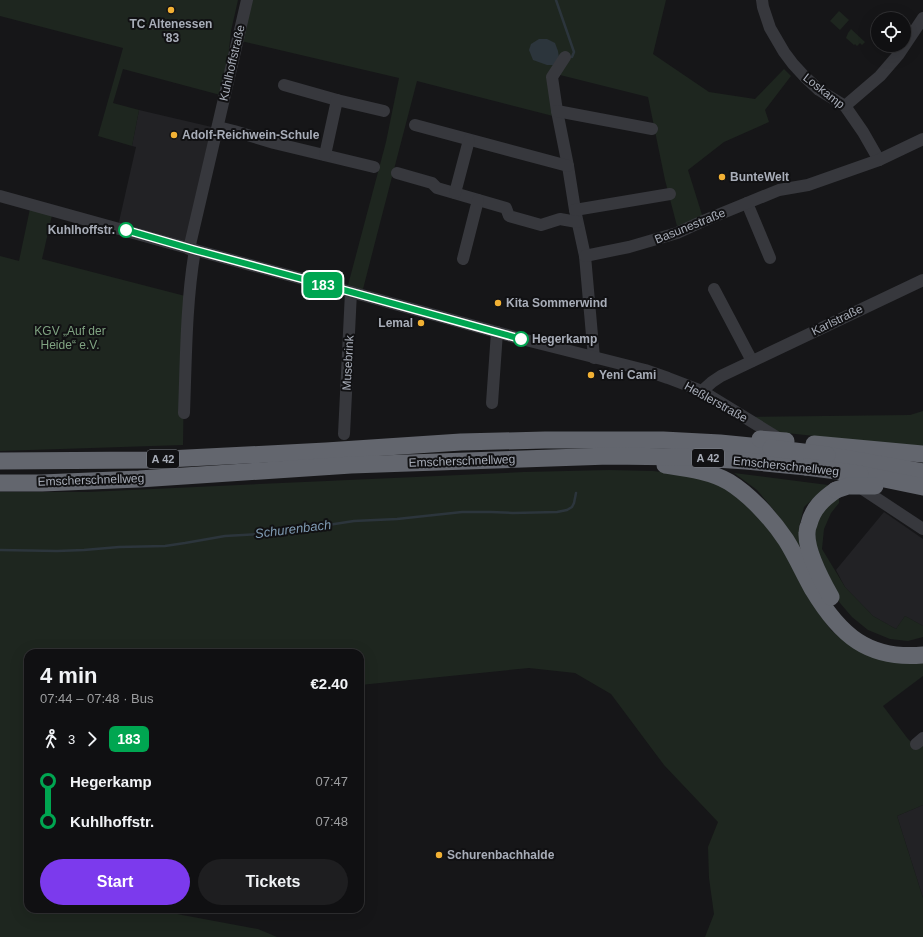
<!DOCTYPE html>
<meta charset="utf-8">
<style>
:root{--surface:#101012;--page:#1e1e20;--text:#f1f3f6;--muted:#9c9d9f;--line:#303032;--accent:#7c3aed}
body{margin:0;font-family:Arial,sans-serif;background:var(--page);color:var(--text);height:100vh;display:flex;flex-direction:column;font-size:15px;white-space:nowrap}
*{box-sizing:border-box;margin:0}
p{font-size:13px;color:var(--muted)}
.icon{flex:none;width:22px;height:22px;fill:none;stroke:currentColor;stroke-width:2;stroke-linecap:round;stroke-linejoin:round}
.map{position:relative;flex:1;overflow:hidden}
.drawer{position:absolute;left:24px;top:649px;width:340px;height:264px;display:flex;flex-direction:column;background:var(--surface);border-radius:12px;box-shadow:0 4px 16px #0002,0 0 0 1px var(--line)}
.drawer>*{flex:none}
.badge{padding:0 8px;border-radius:6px;font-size:14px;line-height:26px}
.controls{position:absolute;left:871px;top:12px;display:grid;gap:8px}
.controls a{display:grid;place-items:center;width:40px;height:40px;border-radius:50%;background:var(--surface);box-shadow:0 4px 16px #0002,0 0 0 1px var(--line);font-size:20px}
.map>.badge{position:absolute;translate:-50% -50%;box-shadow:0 0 0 2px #fff}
.legs{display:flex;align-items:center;gap:6px;height:44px;padding:0 16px;font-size:13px}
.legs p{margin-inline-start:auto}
.overview{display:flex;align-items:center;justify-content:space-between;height:68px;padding:0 16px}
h1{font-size:22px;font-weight:700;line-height:30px}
.action{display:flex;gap:8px;margin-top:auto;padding:8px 16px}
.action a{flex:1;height:46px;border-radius:24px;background:var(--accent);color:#fff;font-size:16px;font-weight:700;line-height:46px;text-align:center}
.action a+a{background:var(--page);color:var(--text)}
ul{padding:0 16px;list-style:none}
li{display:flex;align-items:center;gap:14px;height:40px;font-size:15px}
li i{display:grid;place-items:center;width:6px;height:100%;margin:0 5px;background:currentColor}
li i::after{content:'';width:10px;height:10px;margin:-5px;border:3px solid;border-radius:50%;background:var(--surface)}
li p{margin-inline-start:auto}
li:first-child i{background:linear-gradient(#0000 50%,currentColor 0)}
li:last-child i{background:linear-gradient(currentColor 50%,#0000 0)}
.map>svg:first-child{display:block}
.built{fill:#222225}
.green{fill:#1e261f}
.water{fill:#2c353c}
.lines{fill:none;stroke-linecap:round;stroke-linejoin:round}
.stream{stroke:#2c353c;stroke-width:2.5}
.minor{stroke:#37383d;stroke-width:12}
.highway{stroke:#63666e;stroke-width:17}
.highway-bridge{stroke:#63666e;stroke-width:17}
.line-1-casing{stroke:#fff;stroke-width:9}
.line-1{stroke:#00a651;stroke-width:6}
.poi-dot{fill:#f2b134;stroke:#111113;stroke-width:1.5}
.stop-1-dot{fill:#fff;stroke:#00a651;stroke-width:2}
.labels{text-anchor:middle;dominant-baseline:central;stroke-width:4;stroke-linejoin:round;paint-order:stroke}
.shield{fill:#111113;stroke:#7b7e86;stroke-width:1}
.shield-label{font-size:11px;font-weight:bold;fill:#a8adb8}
.poi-label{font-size:12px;font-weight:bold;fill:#a8adb8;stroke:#111113;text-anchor:start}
.street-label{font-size:12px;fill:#a8adb8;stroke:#111113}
.stop-label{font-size:12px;font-weight:bold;fill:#a8adb8;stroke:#111113;text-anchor:end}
.park-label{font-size:12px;fill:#7fa381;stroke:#111113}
.water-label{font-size:13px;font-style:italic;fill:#7f9bb3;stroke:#111113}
</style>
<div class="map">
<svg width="923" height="937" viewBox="0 0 923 937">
<rect width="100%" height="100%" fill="#161618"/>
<!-- built -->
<g class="built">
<path d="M 139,110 L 216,128 L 188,247 L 118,226 L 136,147 L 132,146 Z"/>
<path d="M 884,512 L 923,539 L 923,626 L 905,616 L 896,629 L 873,616 L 845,587 L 836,570 Z"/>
<path d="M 923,805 L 923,898 L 897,816 Z"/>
</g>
<!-- green -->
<g class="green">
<path d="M 0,0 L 238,0 L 231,31 L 224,96 L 123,69 L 113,103 L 139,110 L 132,146 L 98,136 L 123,48 L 0,16 Z"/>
<path d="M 250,0 L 666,0 L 653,54 L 709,92 L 755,99 L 784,69 L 791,76 L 765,110 L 769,122 L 724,142 L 688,170 L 703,218 L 677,226 L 665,180 L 648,97 L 548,72 L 553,116 L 417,81 L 380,223 L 362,293 L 347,289 L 386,142 L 399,78 L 241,41 Z"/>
<path d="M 839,11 L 849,20 L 840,30 L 830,21 Z"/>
<path d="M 851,29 L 865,42 L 862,45 L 860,43 L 857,46 L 855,44 L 854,45 L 846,38 L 848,33 Z"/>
<path d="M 31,204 L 53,211 L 42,259 L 189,297 L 184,375 L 183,445 L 0,451 L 0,256 L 19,261 Z"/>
<path d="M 923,411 L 923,446 L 853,440 L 767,431 L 744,417 L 910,415 Z"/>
<path d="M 609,470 L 653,471 L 678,474 L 716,483 L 746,501 L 780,544 L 820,615 L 831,630 L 851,646 L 923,661 L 923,676 L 883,706 L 908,739 L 916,747 L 923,743 L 923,805 L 897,816 L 923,898 L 923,937 L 705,937 L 714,914 L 709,878 L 708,847 L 718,822 L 664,765 L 611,694 L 575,673 L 529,668 L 360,685 L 360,653 L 28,653 L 28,909 L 165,909 L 177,914 L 258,929 L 277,937 L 0,937 L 0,492 L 87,492 L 524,472 Z"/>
<path d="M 734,473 L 828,485 L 804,507 L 799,527 L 802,550 L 773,509 L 757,490 Z"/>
<path d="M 839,496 L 839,503 L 831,513 L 824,529 L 822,549 L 845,587 L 873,616 L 896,629 L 905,616 L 923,626 L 923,637 L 908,641 L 890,639 L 868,630 L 852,617 L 840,603 L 829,584 L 813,551 L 813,522 L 821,509 Z"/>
</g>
<!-- water -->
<path class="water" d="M 539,39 L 547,39 L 555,43 L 558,51 L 559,58 L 553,65 L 547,65 L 533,60 L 529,50 L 531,44 Z"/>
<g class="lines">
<!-- stream -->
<g class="stream">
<path d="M 556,0 L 574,52 L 572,57"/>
<path d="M 0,550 L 57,551 L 84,550 L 119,547 L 165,546 L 185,543 L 225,536 L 276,533 L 298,531 L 328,525 L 354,521 L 397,519 L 462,512 L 491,512 L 513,513 L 557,512 L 567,510 L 572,507 L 574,503 L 576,493"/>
</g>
<!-- minor -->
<g class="minor">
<path d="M 762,0 L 763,7 L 770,28 L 784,52 L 793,64 L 805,77 L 819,90 L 845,106 L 863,132 L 879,160"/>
<path d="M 565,57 L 552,77 L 557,111 L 568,166 L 575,210 L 585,256 L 594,358"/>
<path d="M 284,85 L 337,100"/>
<path d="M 845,106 L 880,76 L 899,54 L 923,18"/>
<path d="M 557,111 L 652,129"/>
<path d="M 415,125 L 568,166"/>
<path d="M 218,127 L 234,131 L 274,143 L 374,167"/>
<path d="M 325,155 L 337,100 L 384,111"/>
<path d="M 397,173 L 432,183 L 437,188 L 506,208 L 509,216 L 541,225 L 560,219 L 577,222"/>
<path d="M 455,193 L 469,140"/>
<path d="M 0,196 L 195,250 L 351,292 L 518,338 L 645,370 L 668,378 L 702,391 L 780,439"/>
<path d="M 747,203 L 770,258"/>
<path d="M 575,210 L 670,194"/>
<path d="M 189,249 L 247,0"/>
<path d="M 585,256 L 629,247 L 677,233 L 703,221 L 747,203 L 779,190 L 808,185 L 879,160 L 923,139"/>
<path d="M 463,259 L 478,200"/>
<path d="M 714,289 L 752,361"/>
<path d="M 702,391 L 712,382 L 721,376 L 923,280"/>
<path d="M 492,403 L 497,332"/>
<path d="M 184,413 C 186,360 186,302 195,250"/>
<path d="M 344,434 L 351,292"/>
<path d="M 858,486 L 923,529"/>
<path d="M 916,744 L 923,738"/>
</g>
<!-- highway -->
<g class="highway">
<path d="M 814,444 L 923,454"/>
<path d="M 827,455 L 923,472"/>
<path d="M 0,461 L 148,460 L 326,451 L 461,442 L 545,440 L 663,440 L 720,443 L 771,448"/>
<path d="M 665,465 C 685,468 711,471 729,482 C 750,495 772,519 786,540 C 796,556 804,574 813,590 C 840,635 868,660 923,655"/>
<path d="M 860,474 L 923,487"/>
<path d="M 0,483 L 42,483 L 139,479 L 351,465 L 609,456 L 685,457 L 746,461 L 806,467"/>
<path d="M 831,597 C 822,581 806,552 807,533 C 807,530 808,526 809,524 C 813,508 823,499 836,490"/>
</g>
<!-- highway-bridge -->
<g class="highway-bridge">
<path d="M 760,439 L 786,441"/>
<path d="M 771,448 L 827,455"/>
<path d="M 806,467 L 860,474"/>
<path d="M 836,490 L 848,486 L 875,486"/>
</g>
</g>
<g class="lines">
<!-- line-1 casing -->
<g class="line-1-casing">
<path id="line-1" d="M 126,230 L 195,250 L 351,292 L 521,339"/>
</g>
<!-- line-1 -->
<use href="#line-1" class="line-1"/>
</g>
<!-- markers -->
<g class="poi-dot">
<circle cx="171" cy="10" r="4"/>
<circle cx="174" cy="135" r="4"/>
<circle cx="722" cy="177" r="4"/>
<circle cx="498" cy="303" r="4"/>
<circle cx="421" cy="323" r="4"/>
<circle cx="591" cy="375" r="4"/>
<circle cx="439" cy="855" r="4"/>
</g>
<g class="stop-1-dot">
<circle cx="126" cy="230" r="7"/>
<circle cx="521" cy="339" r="7"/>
</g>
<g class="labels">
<!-- shield labels -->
<g class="shield">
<rect x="692" y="449" width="32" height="18" rx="3"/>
<rect x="147" y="450" width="32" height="18" rx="3"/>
</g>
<g class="shield-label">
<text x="708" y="458">A 42</text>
<text x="163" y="459">A 42</text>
</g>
<!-- poi labels -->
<g class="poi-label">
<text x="171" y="24" text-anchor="middle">TC Altenessen<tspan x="171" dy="14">'83</tspan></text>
<text x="182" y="135">Adolf-Reichwein-Schule</text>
<text x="730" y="177">BunteWelt</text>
<text x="506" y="303">Kita Sommerwind</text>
<text x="413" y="323" text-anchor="end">Lemal</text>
<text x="599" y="375">Yeni Cami</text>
<text x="447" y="855">Schurenbachhalde</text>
</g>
<!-- street labels -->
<g class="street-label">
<text transform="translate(232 63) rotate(-77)">Kuhlhoffstraße</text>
<text transform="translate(824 91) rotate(38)">Loskamp</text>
<text transform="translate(690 226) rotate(-22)">Basunestraße</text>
<text transform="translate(837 320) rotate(-26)">Karlstraße</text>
<text transform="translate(348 363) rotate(-87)">Musebrink</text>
<text transform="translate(716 402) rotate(29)">Heßlerstraße</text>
<text transform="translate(462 461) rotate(-2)">Emscherschnellweg</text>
<text transform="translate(786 466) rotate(6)">Emscherschnellweg</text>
<text transform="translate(91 480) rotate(-2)">Emscherschnellweg</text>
</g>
<!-- stop labels -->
<g class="stop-label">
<text x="115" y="230">Kuhlhoffstr.</text>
<text x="532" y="339" text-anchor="start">Hegerkamp</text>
</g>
<!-- park labels -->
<g class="park-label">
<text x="70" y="331">KGV „Auf der<tspan x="70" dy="14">Heide“ e.V.</tspan></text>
</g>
<!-- water labels -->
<g class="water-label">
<text transform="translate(293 529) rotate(-7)">Schurenbach</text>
</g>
</g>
</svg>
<div class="controls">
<a><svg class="icon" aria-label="locate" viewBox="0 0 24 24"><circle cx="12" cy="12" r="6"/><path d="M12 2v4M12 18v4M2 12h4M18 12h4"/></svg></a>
</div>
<b class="badge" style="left:323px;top:285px;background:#00a651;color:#fff">183</b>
<section class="drawer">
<div class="overview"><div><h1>4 min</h1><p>07:44 – 07:48 · Bus</p></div><b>€2.40</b></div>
<div class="legs"><svg class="icon" aria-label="walk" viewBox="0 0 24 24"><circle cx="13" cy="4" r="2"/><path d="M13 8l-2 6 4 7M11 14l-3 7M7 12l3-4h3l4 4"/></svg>3<svg class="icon" aria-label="forward" viewBox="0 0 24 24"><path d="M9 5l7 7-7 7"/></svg><b class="badge" style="background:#00a651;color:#fff">183</b></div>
<ul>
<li><i style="color:#00a651"></i><b>Hegerkamp</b><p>07:47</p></li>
<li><i style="color:#00a651"></i><b>Kuhlhoffstr.</b><p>07:48</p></li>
</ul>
<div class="action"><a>Start</a><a>Tickets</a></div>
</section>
</div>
